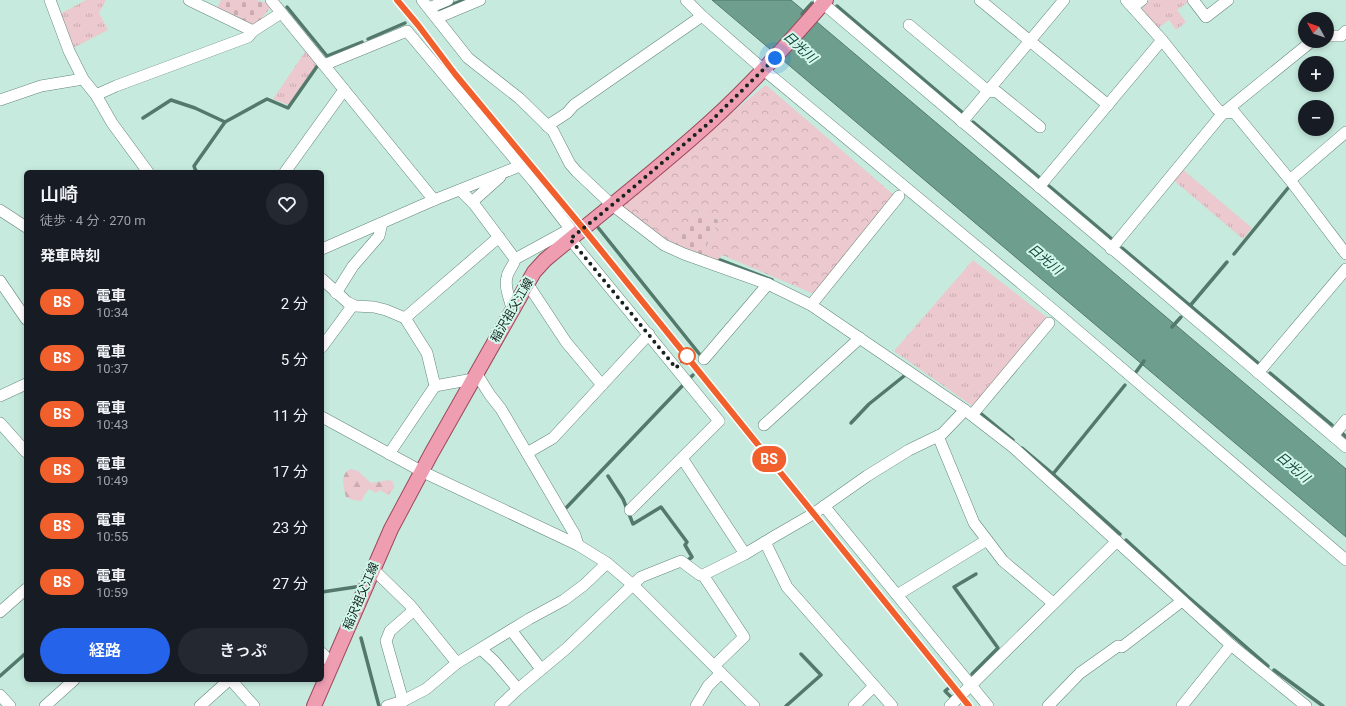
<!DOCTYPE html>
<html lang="ja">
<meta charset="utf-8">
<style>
:root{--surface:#171b24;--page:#242831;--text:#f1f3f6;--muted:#9ea1a6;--accent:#2563eb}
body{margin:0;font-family:Roboto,"Noto Sans JP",sans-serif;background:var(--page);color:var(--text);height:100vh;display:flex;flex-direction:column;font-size:15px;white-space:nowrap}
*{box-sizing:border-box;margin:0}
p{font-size:13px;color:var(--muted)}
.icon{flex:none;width:22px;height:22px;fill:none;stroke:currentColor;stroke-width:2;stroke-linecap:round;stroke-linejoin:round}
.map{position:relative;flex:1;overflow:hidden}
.drawer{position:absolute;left:24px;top:170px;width:300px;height:512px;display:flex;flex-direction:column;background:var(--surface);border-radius:6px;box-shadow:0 2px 6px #0003}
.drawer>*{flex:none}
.badge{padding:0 8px;border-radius:13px;font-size:14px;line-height:26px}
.needle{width:26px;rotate:310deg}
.buttons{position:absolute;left:1298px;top:12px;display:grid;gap:8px}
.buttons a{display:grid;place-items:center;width:36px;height:36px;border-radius:50%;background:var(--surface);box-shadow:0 2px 6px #0003;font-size:20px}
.you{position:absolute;width:20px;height:20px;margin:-10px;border:3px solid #fff;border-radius:50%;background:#1a73e8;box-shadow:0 0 0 6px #1a73e833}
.map>.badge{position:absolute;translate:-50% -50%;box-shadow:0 0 0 2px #fff}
h2{padding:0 16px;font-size:15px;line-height:36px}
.round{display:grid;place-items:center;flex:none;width:42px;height:42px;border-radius:21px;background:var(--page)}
.overview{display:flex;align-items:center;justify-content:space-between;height:68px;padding:0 16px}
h1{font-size:19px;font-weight:600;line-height:30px}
.action{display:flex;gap:8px;margin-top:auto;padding:8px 16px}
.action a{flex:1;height:46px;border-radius:24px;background:var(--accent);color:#fff;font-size:16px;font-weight:600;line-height:46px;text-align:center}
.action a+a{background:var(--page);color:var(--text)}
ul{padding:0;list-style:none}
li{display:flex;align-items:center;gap:12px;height:56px;padding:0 16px}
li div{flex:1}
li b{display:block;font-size:15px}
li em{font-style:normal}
li .badge{min-width:44px;font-weight:700;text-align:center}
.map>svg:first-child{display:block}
.grass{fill:url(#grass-tufts)}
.forest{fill:url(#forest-firs)}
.cemetery{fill:url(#cemetery-stones)}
.park{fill:url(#park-crowns)}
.water{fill:#6d9e8e;stroke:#53796d}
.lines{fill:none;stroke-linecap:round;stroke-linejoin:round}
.stream{stroke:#53796d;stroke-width:3.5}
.minor-casing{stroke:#64867b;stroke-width:12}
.major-casing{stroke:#9d495d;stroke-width:16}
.minor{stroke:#fff;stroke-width:11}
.major{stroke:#ef9eb2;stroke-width:14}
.rail{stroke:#435650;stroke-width:3;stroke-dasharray:7 7;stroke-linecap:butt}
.line-casing{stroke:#fff;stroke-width:9}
.line{stroke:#f05f2c;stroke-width:6}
.walk{stroke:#16231f;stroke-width:4;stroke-dasharray:0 7.2}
.stop-dot{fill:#fff;stroke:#f05f2c;stroke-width:2}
.labels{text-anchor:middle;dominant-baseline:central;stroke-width:4;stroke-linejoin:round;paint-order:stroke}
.street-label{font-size:12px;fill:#16231f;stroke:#d3f8ec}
.water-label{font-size:13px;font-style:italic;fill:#103d31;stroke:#d3f8ec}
</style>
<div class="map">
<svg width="1346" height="706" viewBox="0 0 1346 706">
<defs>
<pattern id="grass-tufts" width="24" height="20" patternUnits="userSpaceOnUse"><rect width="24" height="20" fill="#ebc9ce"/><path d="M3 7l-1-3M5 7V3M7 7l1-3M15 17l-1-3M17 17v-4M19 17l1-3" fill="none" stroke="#c9acb0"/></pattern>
<pattern id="forest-firs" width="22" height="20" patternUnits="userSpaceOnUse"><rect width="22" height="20" fill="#ebc9ce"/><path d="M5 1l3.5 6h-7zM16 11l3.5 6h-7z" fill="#c9acb0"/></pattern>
<pattern id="cemetery-stones" width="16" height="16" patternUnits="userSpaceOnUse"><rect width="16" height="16" fill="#ebc9ce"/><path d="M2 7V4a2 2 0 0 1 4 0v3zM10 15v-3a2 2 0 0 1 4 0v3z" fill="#c9acb0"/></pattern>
<pattern id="park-crowns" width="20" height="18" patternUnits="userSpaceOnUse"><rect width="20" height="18" fill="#ebc9ce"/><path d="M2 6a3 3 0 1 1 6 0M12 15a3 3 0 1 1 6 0" fill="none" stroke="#c9acb0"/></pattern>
</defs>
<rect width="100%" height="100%" fill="#c6ebde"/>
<!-- grass -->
<g class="grass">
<path d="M 86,0 L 106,0 L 99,13 L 108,30 L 73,48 L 58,15 Z"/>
<path d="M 1150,0 L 1186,0 L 1188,2 L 1177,10 L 1186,22 L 1176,30 L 1169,20 L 1157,29 L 1142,12 L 1143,5 Z"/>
<path d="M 307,49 L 318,62 L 288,105 L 273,99 Z"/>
<path d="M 1181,168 L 1252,228 L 1243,239 L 1171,178 Z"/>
<path d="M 973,260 L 1049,319 L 975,408 L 894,351 Z"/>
</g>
<!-- forest -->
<path class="forest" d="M 351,469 L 358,471 L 371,483 L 389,480 L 393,482 L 394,488 L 388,495 L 380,490 L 376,493 L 369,489 L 363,497 L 363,499 L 361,501 L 353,500 L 346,497 C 344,488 339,473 351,469 Z"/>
<!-- cemetery -->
<g class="cemetery">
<path d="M 221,0 L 256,0 L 269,4 L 270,8 L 257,24 L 251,25 L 216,10 Z"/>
<path d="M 695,212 L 719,220 L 702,256 L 675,245 Z"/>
</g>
<!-- park -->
<path class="park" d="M 766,85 L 895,196 L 814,294 L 722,255 L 718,261 L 702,256 L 719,220 L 695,212 L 675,245 L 666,241 L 624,210 L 623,201 Z"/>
<!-- water -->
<path class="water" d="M 712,0 L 791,0 L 1346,469 L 1346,537 Z"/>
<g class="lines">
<!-- stream -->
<g class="stream">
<path d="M 837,6 L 963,113"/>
<path d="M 287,7 L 327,56 L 362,42"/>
<path d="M 440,9 L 464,0"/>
<path d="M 802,14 L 812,3"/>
<path d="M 368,39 L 405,23"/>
<path d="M 143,118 L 171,100 L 195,108 L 225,122 L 267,99 L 288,108 L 318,65"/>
<path d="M 973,122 L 1040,178"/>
<path d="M 197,172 L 195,169 L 194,166 L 225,122"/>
<path d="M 1049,186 L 1113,240"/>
<path d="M 596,225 L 701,356 L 703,354"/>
<path d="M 1122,248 L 1258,363"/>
<path d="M 1234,254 L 1288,188"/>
<path d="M 720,260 L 772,280"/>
<path d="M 1189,307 L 1227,262"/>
<path d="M 1172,327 L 1181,317"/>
<path d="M 1136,372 L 1144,361"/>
<path d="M 1270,373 L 1332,425"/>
<path d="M 691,377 L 693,375"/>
<path d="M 979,412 L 1013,440"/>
<path d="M 851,423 L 869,404 L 904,376"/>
<path d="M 1342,433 L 1346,437"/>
<path d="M 1022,448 L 1053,474 L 1120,534"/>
<path d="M 1053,474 L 1125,385"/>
<path d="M 608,476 L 623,499 L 633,524 L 661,507 L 687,542 L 685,545 L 692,557 L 688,560"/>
<path d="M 566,508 L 684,384"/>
<path d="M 1126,540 L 1187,596 L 1268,666"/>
<path d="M 322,592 L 362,586"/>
<path d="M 361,638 L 379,706"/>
<path d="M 1274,670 L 1323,706"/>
<path d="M 972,674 L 998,648 L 954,587 L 976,574"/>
<path d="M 0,676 L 26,653"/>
<path d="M 950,687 L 945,691 L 951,697"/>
<path d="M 786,706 L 821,675 L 801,654"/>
</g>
<!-- minor casing -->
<g class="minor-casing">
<g id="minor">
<path d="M 50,0 L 69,51 L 83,79 L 96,95 L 112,123 L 148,172"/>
<path d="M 189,0 L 253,31"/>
<path d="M 271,0 L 434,200"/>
<path d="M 422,0 L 468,58 L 519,98 L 553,131 L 570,164 L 577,172 L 612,205 L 664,245 L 684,254 L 768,284 L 811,305 L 965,410 L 1014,448 L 1231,645 L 1306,706"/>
<path d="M 686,0 L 702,16 L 764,70 L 1057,313 L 1346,560"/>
<path d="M 819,0 L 1346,447"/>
<path d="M 980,0 L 1108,105"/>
<path d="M 1126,0 L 1162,40 L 1217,109 L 1223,113 L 1234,112 L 1290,180 L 1346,254"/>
<path d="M 1193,0 L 1206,17 L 1228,0"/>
<path d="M 1133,7 L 1142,0"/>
<path d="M 429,8 L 448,0"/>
<path d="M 437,18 L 480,0"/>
<path d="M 909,25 L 988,91 L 997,92 L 1040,127"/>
<path d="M 1327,36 L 1341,36 L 1346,31"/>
<path d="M 324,65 L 407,31 L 534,182 L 575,235"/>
<path d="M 96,95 L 116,86 L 248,37 L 253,31 L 281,13"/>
<path d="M 0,100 L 41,86 L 83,79"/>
<path d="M 962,122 L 1064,0"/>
<path d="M 547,126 L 567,113 L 574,105 L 702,16"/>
<path d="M 285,172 L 344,90"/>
<path d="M 1290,180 L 1346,132"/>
<path d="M 1039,187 L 1162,40"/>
<path d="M 460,190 L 474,204 L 515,259 L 570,229"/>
<path d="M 472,202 L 500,177"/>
<path d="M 0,210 L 26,227"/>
<path d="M 570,239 L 719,421 L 630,510"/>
<path d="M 322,249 L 434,200 L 520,166"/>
<path d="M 1111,249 L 1223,113 L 1312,41"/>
<path d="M 322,279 L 347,302 L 355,306 L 374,307 L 386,310 L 405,318 L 427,353 L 435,386"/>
<path d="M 0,281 L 26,319"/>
<path d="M 527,283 L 566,342 L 602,385"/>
<path d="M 336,293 L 353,266 L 379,236 L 382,223"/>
<path d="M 811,305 L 899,196"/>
<path d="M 512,309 C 510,299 504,287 507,277 C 508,270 514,266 515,259"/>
<path d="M 405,318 L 499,237"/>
<path d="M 322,347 L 353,305"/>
<path d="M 704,359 L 768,284"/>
<path d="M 476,373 L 490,395 L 501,409 L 575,535 L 578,545"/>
<path d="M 1258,373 L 1346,269"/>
<path d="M 0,396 L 26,384"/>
<path d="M 972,415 L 1049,323"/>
<path d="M 322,417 L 421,471 L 578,545 L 607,563 L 633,585 L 754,706"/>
<path d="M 0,423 L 26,452"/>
<path d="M 764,425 L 860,338"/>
<path d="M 938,436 L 974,523 L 1003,561 L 1053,603"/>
<path d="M 1333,436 L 1346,420"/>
<path d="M 527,453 L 553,438 L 649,334"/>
<path d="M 389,454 L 435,386 L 473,379"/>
<path d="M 682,458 L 745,554"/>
<path d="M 824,506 L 988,706"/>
<path d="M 765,542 L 787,587 L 892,706"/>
<path d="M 373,569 L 410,605 L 457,663"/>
<path d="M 703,575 L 744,637 L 714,666"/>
<path d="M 897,595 L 987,540"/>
<path d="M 0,612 L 26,589"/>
<path d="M 511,630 L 541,669"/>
<path d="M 481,649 L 495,662 L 518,689"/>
<path d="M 322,653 L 332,664"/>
<path d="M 231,680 L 254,706"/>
<path d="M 0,695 L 10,706"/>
<path d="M 403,701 L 386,641 L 390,631 L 414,610"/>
<path d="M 45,706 L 74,680"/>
<path d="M 200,706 L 229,680"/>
<path d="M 387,706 L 403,701 L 426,689 L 457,663 L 529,619 L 564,600 L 584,585 L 607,563"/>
<path d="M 500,706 L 518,689 L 567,648 L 641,577 L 681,561 L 700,575 L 703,575 L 745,554 L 775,536 L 813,514 L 867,476 L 909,450 L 942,434 L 965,410"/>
<path d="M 696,706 L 708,686 L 721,673"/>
<path d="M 854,706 L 874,686"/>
<path d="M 950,706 L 1117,541"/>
<path d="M 1048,706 L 1080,673 L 1118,646 L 1122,647 L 1182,601"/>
<path d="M 1182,706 L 1231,645"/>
</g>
</g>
<!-- major casing -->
<g class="major-casing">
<path id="major" d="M 314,706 L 391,529 L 431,454 L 534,272 L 545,260 C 600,214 656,171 709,123 C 751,85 789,43 826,0"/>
</g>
<!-- minor -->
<use href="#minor" class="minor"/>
<!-- major -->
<use href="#major" class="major"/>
<!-- rail -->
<path class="rail" d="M 397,0 L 418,25 L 455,74 L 583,228 L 969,706"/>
</g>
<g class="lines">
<!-- line casing -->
<g class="line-casing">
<path id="line" d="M 397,0 L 418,25 L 455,74 L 583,228 L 969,706"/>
</g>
<!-- line -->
<use href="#line" class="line"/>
<!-- walk -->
<path class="walk" d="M 687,356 L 676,368 L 570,239 L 622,197 L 710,122 L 775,58"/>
</g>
<!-- markers -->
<circle class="stop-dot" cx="687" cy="356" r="8"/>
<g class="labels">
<!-- street labels -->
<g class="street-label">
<text transform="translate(512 310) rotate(-60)">稲沢祖父江線</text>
<text transform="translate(361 596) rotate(-67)">稲沢祖父江線</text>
</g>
<!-- water labels -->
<g class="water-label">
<text transform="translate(800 47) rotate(42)">日光川</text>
<text transform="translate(1045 259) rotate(40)">日光川</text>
<text transform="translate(1293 467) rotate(40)">日光川</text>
</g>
</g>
</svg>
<div class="buttons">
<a><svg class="needle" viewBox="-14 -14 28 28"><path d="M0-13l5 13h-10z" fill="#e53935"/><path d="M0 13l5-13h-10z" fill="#9ea1a6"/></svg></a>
<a>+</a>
<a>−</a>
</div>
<div class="you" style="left:775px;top:58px"></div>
<b class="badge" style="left:769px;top:459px;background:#f05f2c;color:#fff">BS</b>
<section class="drawer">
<div class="overview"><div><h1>山崎</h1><p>徒歩 · 4 分 · 270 m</p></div><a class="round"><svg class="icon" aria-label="heart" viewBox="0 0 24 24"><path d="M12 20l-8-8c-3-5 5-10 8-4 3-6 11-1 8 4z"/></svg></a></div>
<h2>発車時刻</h2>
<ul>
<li><span class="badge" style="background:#f05f2c;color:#fff">BS</span><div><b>電車</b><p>10:34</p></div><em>2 分</em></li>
<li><span class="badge" style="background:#f05f2c;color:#fff">BS</span><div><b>電車</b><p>10:37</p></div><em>5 分</em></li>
<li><span class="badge" style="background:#f05f2c;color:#fff">BS</span><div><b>電車</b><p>10:43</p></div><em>11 分</em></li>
<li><span class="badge" style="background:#f05f2c;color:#fff">BS</span><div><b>電車</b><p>10:49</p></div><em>17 分</em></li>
<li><span class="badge" style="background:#f05f2c;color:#fff">BS</span><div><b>電車</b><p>10:55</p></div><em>23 分</em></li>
<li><span class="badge" style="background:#f05f2c;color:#fff">BS</span><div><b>電車</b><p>10:59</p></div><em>27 分</em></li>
</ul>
<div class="action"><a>経路</a><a>きっぷ</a></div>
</section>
</div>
